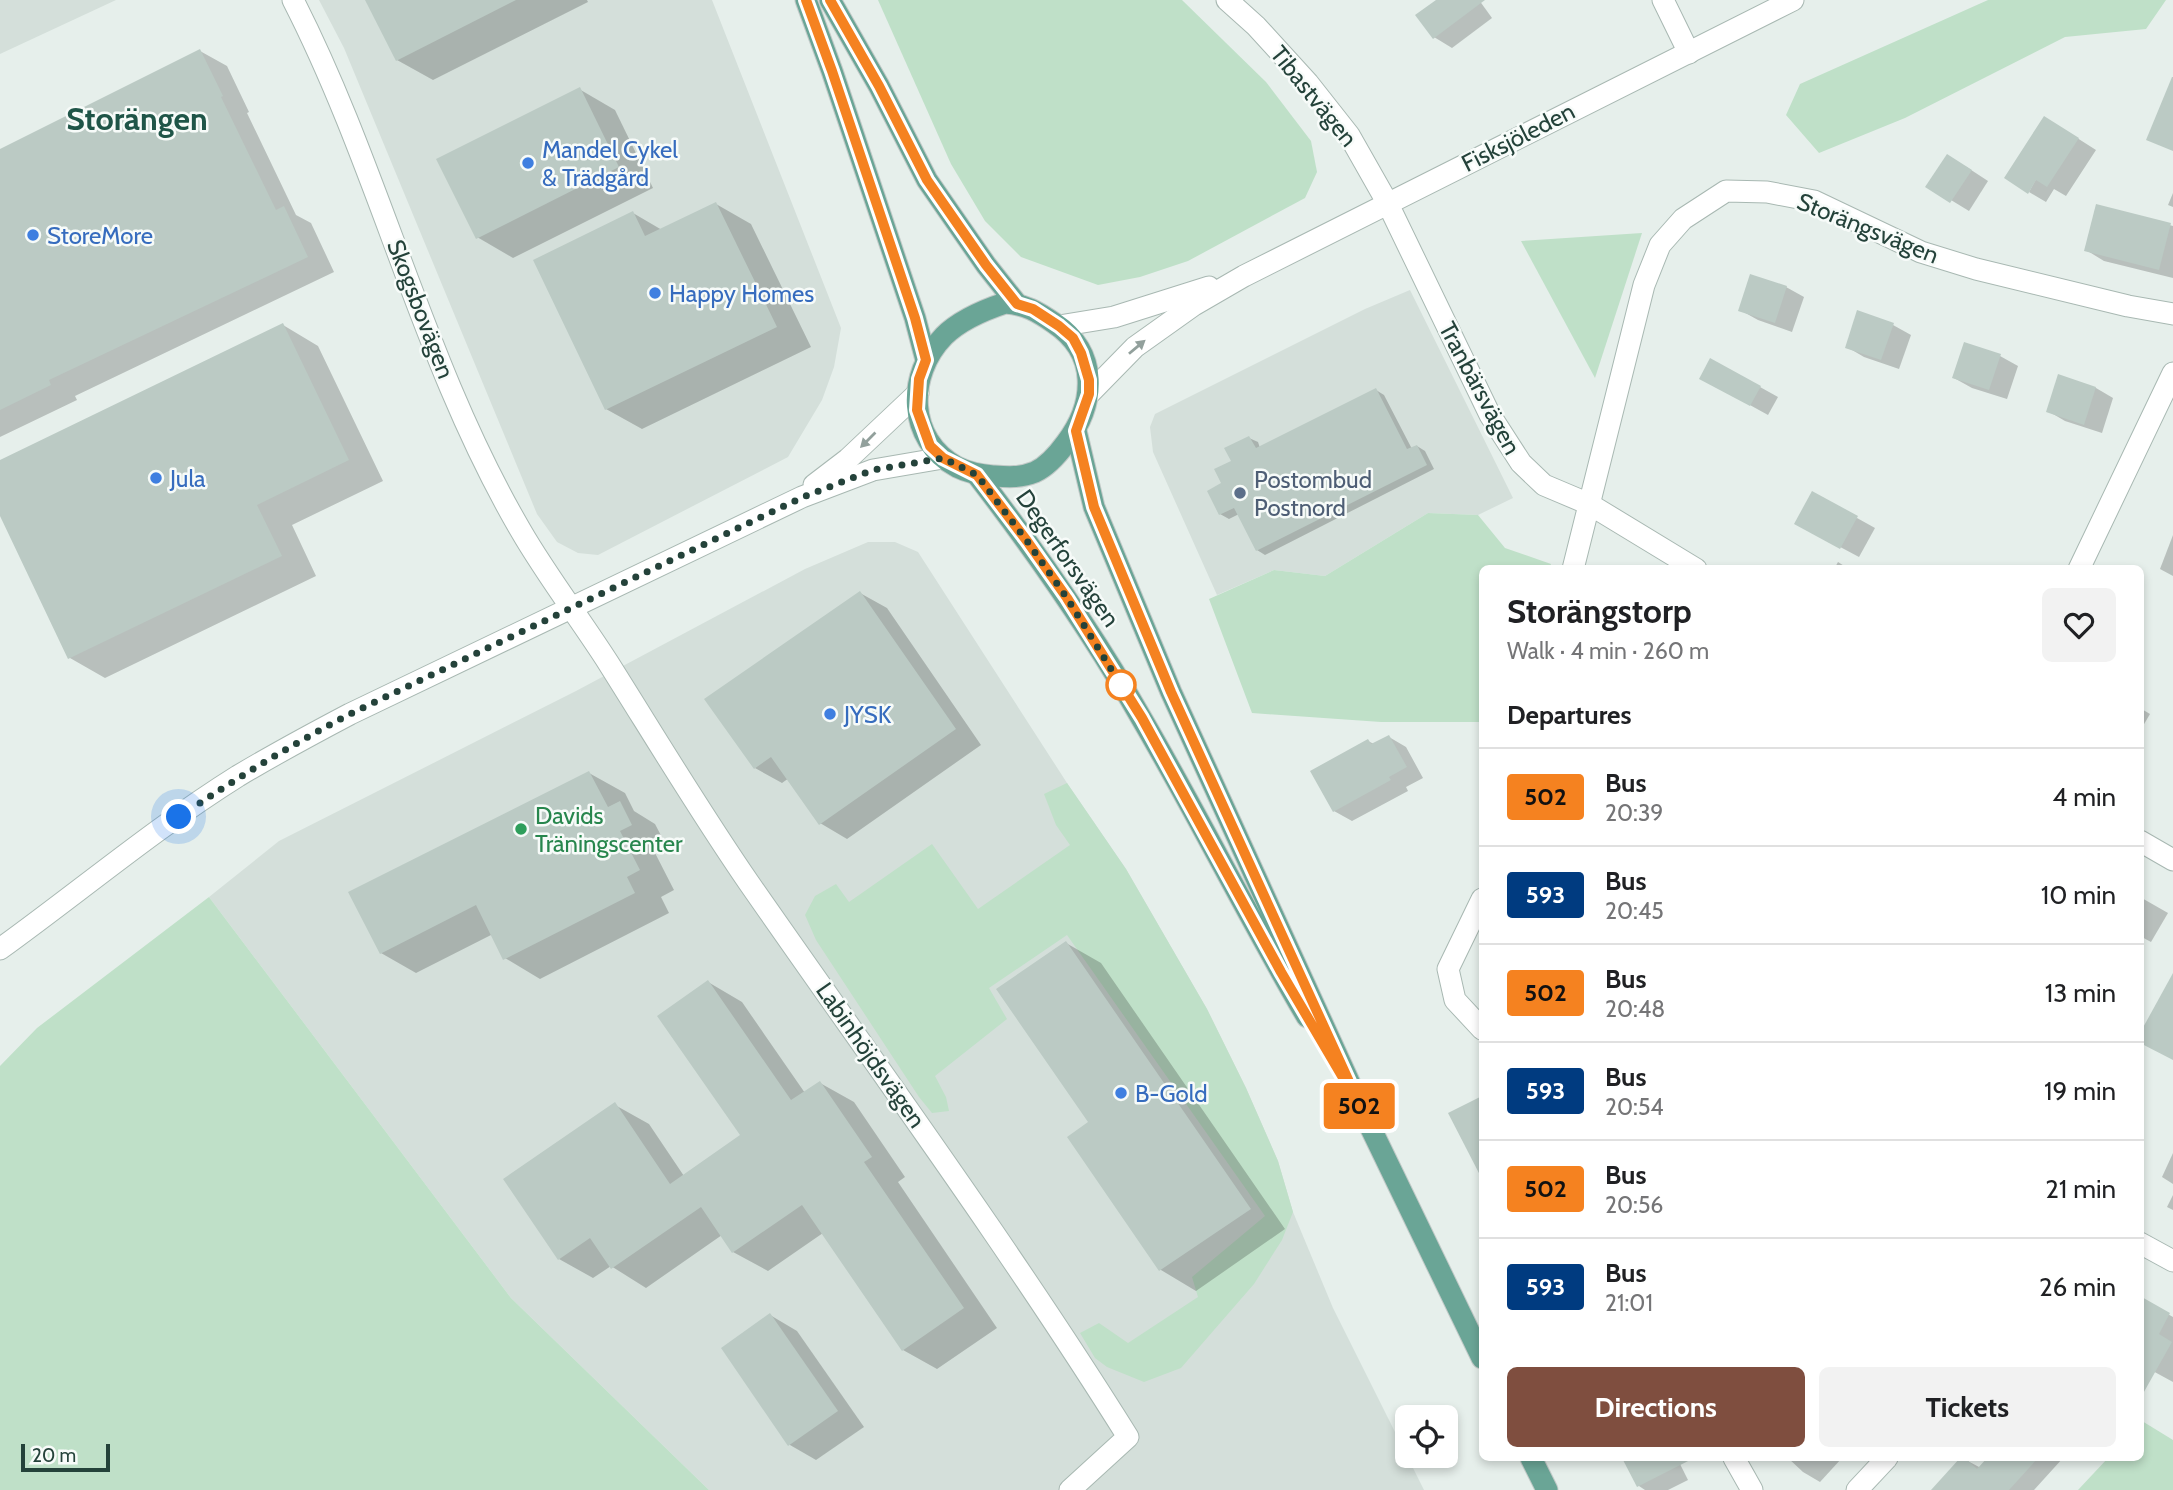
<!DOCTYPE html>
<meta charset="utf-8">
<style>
:root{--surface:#fff;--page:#f2f2f2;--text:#202124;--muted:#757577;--line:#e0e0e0;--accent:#7f4e3f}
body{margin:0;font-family:Cabin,sans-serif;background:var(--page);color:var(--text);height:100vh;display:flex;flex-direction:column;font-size:26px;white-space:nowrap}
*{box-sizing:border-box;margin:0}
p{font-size:23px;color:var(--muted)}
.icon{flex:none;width:38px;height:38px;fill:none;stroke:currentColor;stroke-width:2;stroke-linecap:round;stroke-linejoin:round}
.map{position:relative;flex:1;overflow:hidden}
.drawer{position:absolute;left:1479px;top:565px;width:665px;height:896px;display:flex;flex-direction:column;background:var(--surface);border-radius:10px;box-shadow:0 4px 10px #0003}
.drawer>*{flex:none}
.badge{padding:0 14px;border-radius:5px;font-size:24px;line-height:46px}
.tools{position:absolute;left:1395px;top:1405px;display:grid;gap:14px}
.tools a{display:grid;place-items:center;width:63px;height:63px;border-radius:10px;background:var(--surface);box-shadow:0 4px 10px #0003;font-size:35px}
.scale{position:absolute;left:21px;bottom:18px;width:89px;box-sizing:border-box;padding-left:7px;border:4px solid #24423a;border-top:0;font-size:19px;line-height:24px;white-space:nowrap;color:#24423a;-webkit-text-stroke:5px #f7fbf9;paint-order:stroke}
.you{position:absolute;width:35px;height:35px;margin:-18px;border:5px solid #fff;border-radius:50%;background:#1a73e8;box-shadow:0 0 0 10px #1a73e833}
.map>.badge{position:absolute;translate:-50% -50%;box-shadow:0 0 0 4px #fff}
h2{padding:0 28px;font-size:26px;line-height:63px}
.round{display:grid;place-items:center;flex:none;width:74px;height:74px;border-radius:10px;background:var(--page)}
.overview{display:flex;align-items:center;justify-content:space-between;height:119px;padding:0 28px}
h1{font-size:33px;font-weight:700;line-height:52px}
.cta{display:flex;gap:14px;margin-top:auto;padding:14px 28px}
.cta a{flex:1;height:80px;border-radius:10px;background:var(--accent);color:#fff;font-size:28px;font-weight:700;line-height:80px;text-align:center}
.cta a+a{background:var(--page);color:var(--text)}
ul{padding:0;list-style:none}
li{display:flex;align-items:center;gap:21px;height:98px;padding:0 28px;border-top:2px solid var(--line)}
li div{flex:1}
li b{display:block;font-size:26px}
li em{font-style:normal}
li .badge{min-width:77px;font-weight:700;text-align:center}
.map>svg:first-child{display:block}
.built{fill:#d4dfda}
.green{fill:#bfe0c8}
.shadow{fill:#0003}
.building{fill:#bbcac4}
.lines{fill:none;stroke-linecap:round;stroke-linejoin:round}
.minor-casing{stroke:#a8b8b2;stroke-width:23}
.major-casing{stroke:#c2cac8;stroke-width:23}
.minor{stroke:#fff;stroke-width:21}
.major{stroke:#6aa596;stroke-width:21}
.oneway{fill:#92a09c}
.line-casing{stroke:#fff;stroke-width:16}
.line{stroke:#f58220;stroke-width:10}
.walk{stroke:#24423a;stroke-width:7;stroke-dasharray:0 12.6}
.shop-dot{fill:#3f7fe0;stroke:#f7fbf9;stroke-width:2.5}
.service-dot{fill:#5c6f8a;stroke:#f7fbf9;stroke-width:2.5}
.stop-dot{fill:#fff;stroke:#f58220;stroke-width:3.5}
.leisure-dot{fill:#2e9e5b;stroke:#f7fbf9;stroke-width:2.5}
.labels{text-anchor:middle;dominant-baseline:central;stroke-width:5;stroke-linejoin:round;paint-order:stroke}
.street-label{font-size:24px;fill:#24423a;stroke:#f7fbf9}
.shop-label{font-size:24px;fill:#366cbe;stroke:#f7fbf9;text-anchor:start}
.service-label{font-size:24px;fill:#4e5e75;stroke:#f7fbf9;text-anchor:start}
.leisure-label{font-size:24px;fill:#27864d;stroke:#f7fbf9;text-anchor:start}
.district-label{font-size:32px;font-weight:bold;fill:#1f5548;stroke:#f7fbf9}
</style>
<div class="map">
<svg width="2173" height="1490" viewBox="0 0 2173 1490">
<rect width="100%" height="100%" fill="#e6efeb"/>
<!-- built -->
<g class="built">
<path d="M 0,0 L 116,0 L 0,54 Z"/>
<path d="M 319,0 L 712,0 L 841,328 L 834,367 L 822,400 L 788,457 L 598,555 L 578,553 L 557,542 L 537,514 L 344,48 Z"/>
<path d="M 1410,290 L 1513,498 L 1478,515 L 1428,513 L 1325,576 L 1274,570 L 1217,595 L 1153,452 L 1150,427 L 1155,414 L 1365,309 Z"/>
<path d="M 868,542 L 895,542 L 918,552 L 1067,783 L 1126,869 L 1207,1009 L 1246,1088 L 1278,1161 L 1293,1212 L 1333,1308 L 1424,1490 L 709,1490 L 511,1298 L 209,897 L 279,841 L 576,691 L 805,569 Z"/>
</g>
<!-- green -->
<g class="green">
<path d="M 878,0 L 1182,0 L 1266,82 L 1311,141 L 1317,172 L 1305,198 L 1188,261 L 1140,277 L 1098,285 L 1021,257 L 985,221 L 951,164 Z"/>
<path d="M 1988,0 L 2166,0 L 2146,29 L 2065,37 L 1905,118 L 1819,153 L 1786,115 L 1800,84 Z"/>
<path d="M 1642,233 L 1595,378 L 1521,241 Z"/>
<path d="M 1428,513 L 1478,515 L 1505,548 L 1551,564 L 1549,569 L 1482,569 L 1482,722 L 1381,722 L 1252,713 L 1209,599 L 1274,570 L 1325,576 Z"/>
<path d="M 1067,783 L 1126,869 L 1207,1009 L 1246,1088 L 1278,1161 L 1293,1212 L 1282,1240 L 1254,1284 L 1181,1368 L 1144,1382 L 1107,1367 L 1095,1358 L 1080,1333 L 1099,1323 L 1128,1343 L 1198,1297 L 1192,1277 L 1265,1216 L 1067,935 L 989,988 L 1007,1019 L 935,1076 L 946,1097 L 949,1111 L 932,1113 L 919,1097 L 816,940 L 805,915 L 815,896 L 836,884 L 849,902 L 932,844 L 978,909 L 1070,845 L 1056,825 L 1044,794 Z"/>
<path d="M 209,897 L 511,1298 L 709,1490 L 0,1490 L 0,1066 L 37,1028 Z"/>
<path d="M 2142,1421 L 2173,1440 L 2173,1490 L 2078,1490 L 2108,1458 L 2140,1458 Z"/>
</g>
<!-- shadow -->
<g class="shadow">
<path d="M 367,0 L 587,0 L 588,2 L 433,80 L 397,60 Z"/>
<path d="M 1439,0 L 1479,0 L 1492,18 L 1452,48 L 1434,37 Z"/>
<path d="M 200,51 L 227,66 L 249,112 L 247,113 L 296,215 L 311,223 L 334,272 L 75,396 L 77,400 L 0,437 L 0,151 Z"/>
<path d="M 579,89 L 615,110 L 653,188 L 513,258 L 477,237 Z"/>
<path d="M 2063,129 L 2096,150 L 2066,196 L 2054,189 L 2046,202 L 2029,192 Z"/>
<path d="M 1965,166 L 1988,181 L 1969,211 L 1928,186 Z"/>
<path d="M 2173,193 L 2173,207 L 2168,205 Z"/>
<path d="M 716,204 L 751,224 L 811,347 L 642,429 L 606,409 L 633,213 L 662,230 Z"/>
<path d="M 2097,206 L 2173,226 L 2173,278 L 2104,261 L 2086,250 Z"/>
<path d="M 1786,287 L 1804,297 L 1792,332 L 1758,320 L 1740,310 Z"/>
<path d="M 283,325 L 318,346 L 383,481 L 292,525 L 316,576 L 105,678 L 70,658 L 0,512 L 0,462 Z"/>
<path d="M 1893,325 L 1911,335 L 1899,369 L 1864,357 L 1847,347 Z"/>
<path d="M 2000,356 L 2018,366 L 2007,399 L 1972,388 L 1954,378 Z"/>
<path d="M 2060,376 L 2096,388 L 2113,398 L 2102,433 L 2065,421 L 2048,411 Z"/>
<path d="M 1760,387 L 1778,397 L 1768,415 L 1719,388 Z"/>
<path d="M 1376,390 L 1384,395 L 1412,449 L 1417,446 L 1425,451 L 1434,469 L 1265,555 L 1257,550 L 1239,514 L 1229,519 L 1220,514 L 1224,484 L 1233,462 L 1249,438 L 1258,442 L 1260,448 Z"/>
<path d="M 1857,518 L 1875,528 L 1859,557 L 1814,533 Z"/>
<path d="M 2173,535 L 2173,576 L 2160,569 Z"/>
<path d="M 1838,562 L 1849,569 L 1834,569 Z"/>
<path d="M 860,593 L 887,608 L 981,745 L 847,839 L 820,823 L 789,778 L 782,783 L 755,768 Z"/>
<path d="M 2140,708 L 2150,714 L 2140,731 Z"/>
<path d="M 1389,737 L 1406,747 L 1423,778 L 1406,787 L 1408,791 L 1352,821 L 1334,811 L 1368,741 L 1374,744 Z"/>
<path d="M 589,773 L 625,793 L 634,811 L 655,824 L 666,845 L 654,851 L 674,890 L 661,897 L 669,913 L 540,979 L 505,958 L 493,934 L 416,973 L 381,953 Z"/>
<path d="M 2140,897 L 2168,913 L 2151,942 L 2140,936 Z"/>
<path d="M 1066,943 L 1101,963 L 1285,1229 L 1196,1291 L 1161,1270 L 1069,1137 L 1090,1122 Z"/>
<path d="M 708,982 L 742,1002 L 805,1093 L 820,1083 L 854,1102 L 905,1177 L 898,1182 L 997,1328 L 937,1369 L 903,1350 L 823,1233 L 768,1271 L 733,1252 L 722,1235 L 646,1288 L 611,1266 L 593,1278 L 559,1259 L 615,1105 L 649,1124 L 684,1176 L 743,1136 Z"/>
<path d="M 2173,1153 L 2173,1184 L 2162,1177 Z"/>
<path d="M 2173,1195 L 2173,1210 L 2167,1207 Z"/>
<path d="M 2140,1298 L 2173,1317 L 2173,1382 L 2140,1364 Z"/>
<path d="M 770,1315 L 797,1331 L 864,1427 L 816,1460 L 790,1445 Z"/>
<path d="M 1624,1458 L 1688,1458 L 1679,1462 L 1688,1480 L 1668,1490 L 1645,1490 L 1639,1486 Z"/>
<path d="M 1788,1458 L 1842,1458 L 1820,1482 L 1803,1472 Z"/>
<path d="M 1962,1458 L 1981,1468 L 1990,1458 L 2063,1458 L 2034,1490 L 1942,1490 L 1937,1486 Z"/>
</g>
<!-- building -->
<g class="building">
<path d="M 365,0 L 516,0 L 396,61 Z"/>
<path d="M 1436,0 L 1485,0 L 1433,39 L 1415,15 Z"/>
<path d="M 200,49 L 223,96 L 221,97 L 276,210 L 284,206 L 308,257 L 49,380 L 51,385 L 0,410 L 0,149 Z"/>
<path d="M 2172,77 L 2173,77 L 2173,151 L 2146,140 Z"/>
<path d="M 580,87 L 619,167 L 476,239 L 436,159 Z"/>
<path d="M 2044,116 L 2079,138 L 2047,187 L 2036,180 L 2028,194 L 2004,178 Z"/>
<path d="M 1947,154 L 1972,170 L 1950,203 L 1925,187 Z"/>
<path d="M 716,202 L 777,327 L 605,410 L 533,260 L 633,211 L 645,236 Z"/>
<path d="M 2096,204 L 2171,223 L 2159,270 L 2084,251 Z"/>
<path d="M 1750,274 L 1787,286 L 1775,323 L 1738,311 Z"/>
<path d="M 1857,310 L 1894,323 L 1881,360 L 1845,348 Z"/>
<path d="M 283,323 L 349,460 L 257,505 L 282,556 L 68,659 L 0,516 L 0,460 Z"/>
<path d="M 1964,342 L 2001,354 L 1989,390 L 1952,378 Z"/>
<path d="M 1710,358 L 1761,386 L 1750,406 L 1699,379 Z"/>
<path d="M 2058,374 L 2096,387 L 2084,425 L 2046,412 Z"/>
<path d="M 1376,388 L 1407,449 L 1417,445 L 1427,465 L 1256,551 L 1234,508 L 1219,515 L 1207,491 L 1221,483 L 1214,469 L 1231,461 L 1224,448 L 1249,436 L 1256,448 Z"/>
<path d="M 1812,491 L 1858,516 L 1840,549 L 1794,524 Z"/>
<path d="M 860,591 L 956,729 L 819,825 L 771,757 L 754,769 L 704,699 Z"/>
<path d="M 1389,735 L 1407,767 L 1389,777 L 1391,780 L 1333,812 L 1310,771 L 1368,739 L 1371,744 Z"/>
<path d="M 589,771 L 608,807 L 620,801 L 632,825 L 620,831 L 640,870 L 627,877 L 635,893 L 503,960 L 476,905 L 380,954 L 348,892 Z"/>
<path d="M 1066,941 L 1251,1209 L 1159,1271 L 1067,1137 L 1088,1122 L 996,989 Z"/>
<path d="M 2173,973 L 2173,1060 L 2140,1043 L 2140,1033 Z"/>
<path d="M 708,980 L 791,1100 L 820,1081 L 872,1157 L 864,1162 L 964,1308 L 902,1351 L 802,1205 L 732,1253 L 701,1207 L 611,1269 L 590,1238 L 558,1260 L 503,1179 L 615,1102 L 670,1184 L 740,1135 L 657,1016 Z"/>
<path d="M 1482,1096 L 1482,1179 L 1448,1113 Z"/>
<path d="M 2140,1296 L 2170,1313 L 2159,1334 L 2172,1342 L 2140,1399 Z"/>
<path d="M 770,1313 L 838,1411 L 788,1446 L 721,1348 Z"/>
<path d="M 1622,1458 L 1694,1458 L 1637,1487 Z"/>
<path d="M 1960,1458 L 1965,1458 L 1977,1469 L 1987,1458 L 2038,1458 L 2009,1490 L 1931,1490 Z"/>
</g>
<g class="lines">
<!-- minor casing -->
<g class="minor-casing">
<g id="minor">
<path d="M 293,0 C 381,172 423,364 521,531 C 547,576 581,620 609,664 C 655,737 700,812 749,883 C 877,1067 1009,1247 1128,1437 L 1070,1490"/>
<path d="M 1227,0 L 1256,26 L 1308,83 L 1349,135 L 1387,202 L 1490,415 L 1521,463 L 1544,485 L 1589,504 L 1696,569"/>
<path d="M 1663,0 L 1689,53"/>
<path d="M 1059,326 L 1114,317 L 1209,287"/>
<path d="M 1089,394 L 1135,347 L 1194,305 L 1244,276 L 1793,0"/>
<path d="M 814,485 L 848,459 L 918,393"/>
<path d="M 1573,569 L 1644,285 L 1660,245 L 1683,219 L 1726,191 L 1767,192 L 1814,201 L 1921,252 L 1976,269 L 2128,306 L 2173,314"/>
<path d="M 2079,569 L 2173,373"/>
<path d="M 2140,841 L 2173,860"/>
<path d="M 1482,899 L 1448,969 L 1455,1000 L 1482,1029"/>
<path d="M 0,949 C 79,892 155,828 238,776 C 275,754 312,734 350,714 L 802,497 L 873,470 L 943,458"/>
<path d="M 2140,1243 L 2173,1261"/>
<path d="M 1734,1458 L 1752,1490"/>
<path d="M 1857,1490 L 1887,1458"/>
</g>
</g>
<!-- major casing -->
<g class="major-casing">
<g id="major">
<path d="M 806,0 L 832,71 L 915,318 L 926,360"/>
<path d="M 830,0 L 879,86 L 927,180 L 986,265 L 1017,304"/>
<path d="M 1005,303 C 1025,304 1038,312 1054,323 C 1099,353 1096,403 1066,443 C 1058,454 1048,466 1035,472 C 1020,478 1008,477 993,476 C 980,475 969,473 957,467 C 907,440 906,375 944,336 C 960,320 984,310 1005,303 Z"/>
<path d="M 1076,431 L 1094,507 L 1171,692 L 1362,1110 L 1482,1358"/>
<path d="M 977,475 C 1037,553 1094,635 1143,721 C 1200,819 1250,920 1307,1017"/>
<path d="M 1531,1458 L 1547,1490"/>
</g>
</g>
<!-- minor -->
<use href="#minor" class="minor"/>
<!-- major -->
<use href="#major" class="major"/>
</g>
<!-- one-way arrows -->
<defs><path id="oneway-solid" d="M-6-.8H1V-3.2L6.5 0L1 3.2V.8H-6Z" transform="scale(1.75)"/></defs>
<g class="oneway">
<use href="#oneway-solid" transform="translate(1137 347) rotate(-40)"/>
<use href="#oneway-solid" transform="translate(868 440) rotate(135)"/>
</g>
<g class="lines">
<!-- line casing -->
<g class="line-casing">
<path id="line" d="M 806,0 L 832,71 L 915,318 L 926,360 L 919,379 L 917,410 L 930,446 L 943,458 L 977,475 L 1027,541 L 1067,598 L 1142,718 L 1281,972 L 1362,1110 L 1171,692 L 1094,507 L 1076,431 L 1089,394 L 1089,380 L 1081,353 L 1073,338 L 1059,326 L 1033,309 L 1017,304 L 986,265 L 927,180 L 879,86 L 830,0"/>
</g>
<!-- line -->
<use href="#line" class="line"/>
<!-- walk -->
<path class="walk" d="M 179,817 C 235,779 291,745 350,714 L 803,497 L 873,470 L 943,458 L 977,475 L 1027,541 L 1067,598 L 1121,685"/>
</g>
<!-- markers -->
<g class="shop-dot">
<circle cx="528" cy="163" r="7"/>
<circle cx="33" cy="235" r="7"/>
<circle cx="655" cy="293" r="7"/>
<circle cx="156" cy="478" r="7"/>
<circle cx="830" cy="714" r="7"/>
<circle cx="1121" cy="1093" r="7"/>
</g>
<circle class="service-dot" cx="1240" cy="493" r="7"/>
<circle class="stop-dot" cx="1121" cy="685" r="14"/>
<circle class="leisure-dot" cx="521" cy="829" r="7"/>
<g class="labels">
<!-- street labels -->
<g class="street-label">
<text transform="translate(1314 96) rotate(51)">Tibastvägen</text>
<text transform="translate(1518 137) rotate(-27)">Fisksjöleden</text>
<text transform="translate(1868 228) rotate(22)">Storängsvägen</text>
<text transform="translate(421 309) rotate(69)">Skogsbovägen</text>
<text transform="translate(1480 388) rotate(62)">Tranbärsvägen</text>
<text transform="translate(1068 558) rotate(55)">Degerforsvägen</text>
<text transform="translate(871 1055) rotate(55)">Labinhöjdsvägen</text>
</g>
<!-- shop labels -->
<g class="shop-label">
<text x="542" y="149">Mandel Cykel<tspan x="542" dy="28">&amp; Trädgård</tspan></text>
<text x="47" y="235">StoreMore</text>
<text x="669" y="293">Happy Homes</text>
<text x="170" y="478">Jula</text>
<text x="844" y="714">JYSK</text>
<text x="1135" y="1093">B-Gold</text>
</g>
<!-- service labels -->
<g class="service-label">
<text x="1254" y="479">Postombud<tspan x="1254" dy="28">Postnord</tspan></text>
</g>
<!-- leisure labels -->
<g class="leisure-label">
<text x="535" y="815">Davids<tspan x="535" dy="28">Träningscenter</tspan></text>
</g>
<!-- district labels -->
<g class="district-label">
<text x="137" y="118">Storängen</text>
</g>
</g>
</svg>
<div class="tools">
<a><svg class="icon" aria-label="locate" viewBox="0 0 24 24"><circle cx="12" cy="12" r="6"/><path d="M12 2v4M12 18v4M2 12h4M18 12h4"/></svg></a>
</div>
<div class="scale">20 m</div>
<div class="you" style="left:179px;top:817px"></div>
<b class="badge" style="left:1359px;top:1106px;background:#f58220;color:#111">502</b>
<section class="drawer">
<div class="overview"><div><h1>Storängstorp</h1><p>Walk · 4 min · 260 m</p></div><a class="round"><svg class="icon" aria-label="heart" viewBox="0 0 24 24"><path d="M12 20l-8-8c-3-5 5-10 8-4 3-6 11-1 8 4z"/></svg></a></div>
<h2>Departures</h2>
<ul>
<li><span class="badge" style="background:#f58220;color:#111">502</span><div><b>Bus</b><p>20:39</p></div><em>4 min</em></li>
<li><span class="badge" style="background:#003b80;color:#fff">593</span><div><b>Bus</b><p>20:45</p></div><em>10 min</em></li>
<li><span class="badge" style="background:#f58220;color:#111">502</span><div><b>Bus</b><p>20:48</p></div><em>13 min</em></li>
<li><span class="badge" style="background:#003b80;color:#fff">593</span><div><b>Bus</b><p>20:54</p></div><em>19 min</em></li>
<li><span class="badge" style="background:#f58220;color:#111">502</span><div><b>Bus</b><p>20:56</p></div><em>21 min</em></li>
<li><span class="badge" style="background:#003b80;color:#fff">593</span><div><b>Bus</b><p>21:01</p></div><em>26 min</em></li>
</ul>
<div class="cta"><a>Directions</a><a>Tickets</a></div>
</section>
</div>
